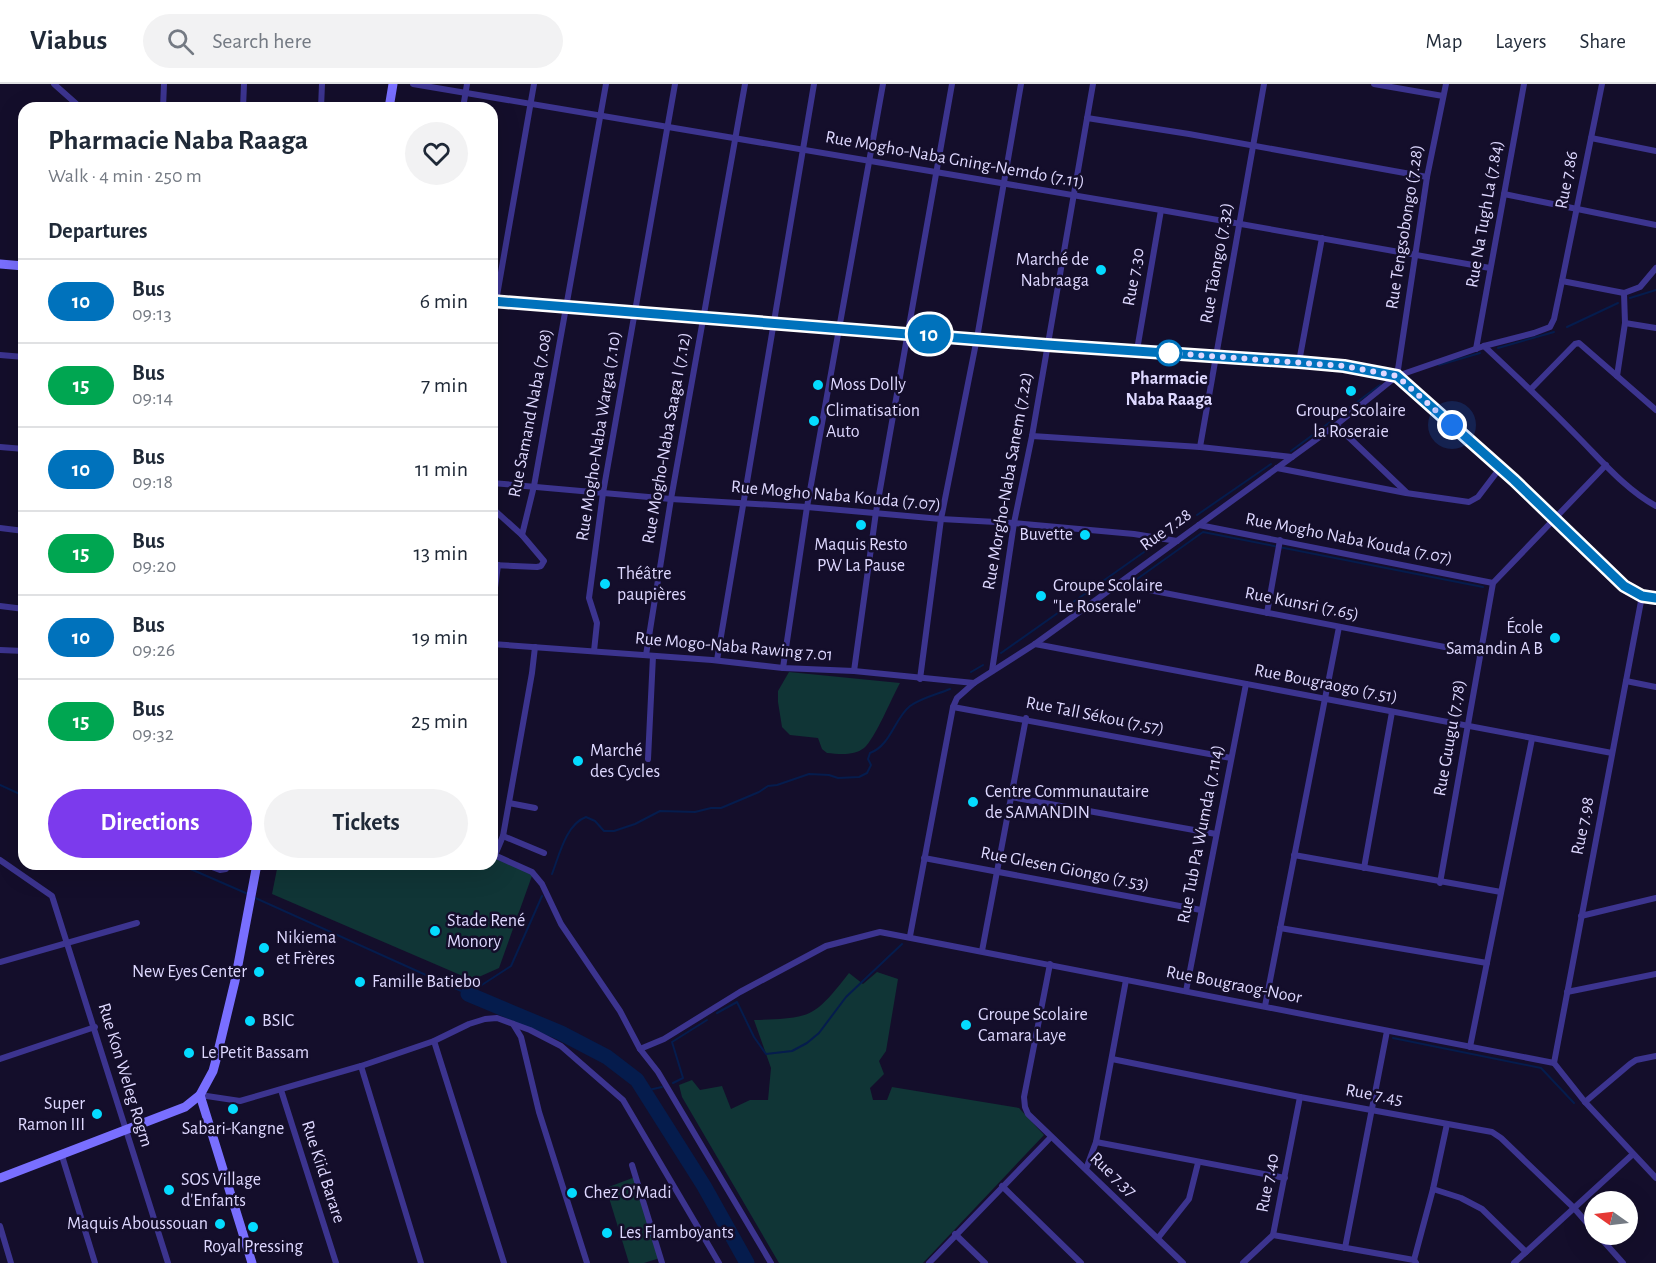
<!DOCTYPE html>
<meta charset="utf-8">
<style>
:root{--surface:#fff;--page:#f2f2f3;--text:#1f2937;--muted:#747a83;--line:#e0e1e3;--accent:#7c3aed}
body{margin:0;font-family:"Alegreya Sans",sans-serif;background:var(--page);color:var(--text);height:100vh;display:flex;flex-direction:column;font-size:22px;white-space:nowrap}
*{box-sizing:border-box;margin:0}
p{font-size:20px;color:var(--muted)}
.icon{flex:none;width:33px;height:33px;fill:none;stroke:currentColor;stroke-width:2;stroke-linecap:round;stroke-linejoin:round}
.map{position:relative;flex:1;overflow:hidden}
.sheet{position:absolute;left:18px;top:18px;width:480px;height:768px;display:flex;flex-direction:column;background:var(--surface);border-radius:18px;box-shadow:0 6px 24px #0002}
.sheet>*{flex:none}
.badge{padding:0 12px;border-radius:20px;font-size:21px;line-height:39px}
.needle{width:39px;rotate:284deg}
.fabs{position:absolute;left:1584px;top:1107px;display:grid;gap:12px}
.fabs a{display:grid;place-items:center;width:54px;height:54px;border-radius:50%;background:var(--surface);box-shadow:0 6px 24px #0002;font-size:30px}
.you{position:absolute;width:30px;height:30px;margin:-15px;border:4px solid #fff;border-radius:50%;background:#1a73e8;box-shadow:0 0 0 9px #1a73e833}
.map>.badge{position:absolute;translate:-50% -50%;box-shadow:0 0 0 3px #fff}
h2{padding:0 30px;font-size:22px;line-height:54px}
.round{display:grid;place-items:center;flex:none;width:63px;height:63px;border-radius:32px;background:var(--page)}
.summary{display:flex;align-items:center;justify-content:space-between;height:102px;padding:0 30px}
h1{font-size:28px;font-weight:600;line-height:45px}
.button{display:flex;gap:12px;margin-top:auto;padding:12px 30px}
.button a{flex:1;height:69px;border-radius:36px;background:var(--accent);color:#fff;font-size:24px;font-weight:600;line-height:69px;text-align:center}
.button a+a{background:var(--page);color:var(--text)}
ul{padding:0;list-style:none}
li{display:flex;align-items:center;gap:18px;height:84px;padding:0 30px;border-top:2px solid var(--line)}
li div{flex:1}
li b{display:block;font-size:22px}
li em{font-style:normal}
li .badge{min-width:66px;font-weight:700;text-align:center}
header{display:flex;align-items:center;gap:36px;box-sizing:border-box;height:84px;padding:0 30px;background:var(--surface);border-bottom:2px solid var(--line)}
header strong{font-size:28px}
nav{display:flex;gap:33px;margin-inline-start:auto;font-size:21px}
.search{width:420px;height:54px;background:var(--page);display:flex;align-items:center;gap:15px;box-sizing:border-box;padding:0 21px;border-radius:33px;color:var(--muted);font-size:22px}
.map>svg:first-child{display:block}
.green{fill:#103536}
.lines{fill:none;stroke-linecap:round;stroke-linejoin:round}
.stream{stroke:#051c4d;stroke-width:2}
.river{stroke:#051c4d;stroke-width:15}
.street{stroke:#3c348f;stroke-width:6}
.secondary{stroke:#796fff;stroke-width:9}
.line-casing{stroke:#fff;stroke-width:14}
.line{stroke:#0072bc;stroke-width:9}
.walk{stroke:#ded8ff;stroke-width:6;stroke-dasharray:0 10.8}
.poi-dot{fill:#04dbff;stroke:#140e2b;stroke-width:2}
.stop-dot{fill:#fff;stroke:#0072bc;stroke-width:3}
.labels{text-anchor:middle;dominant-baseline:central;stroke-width:5;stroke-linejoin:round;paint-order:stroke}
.street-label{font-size:18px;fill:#ded8ff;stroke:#140e2b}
.poi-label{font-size:18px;fill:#ded8ff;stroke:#140e2b;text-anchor:start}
.stop-label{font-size:18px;font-weight:bold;fill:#ded8ff;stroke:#140e2b}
</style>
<header>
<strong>Viabus</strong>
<div class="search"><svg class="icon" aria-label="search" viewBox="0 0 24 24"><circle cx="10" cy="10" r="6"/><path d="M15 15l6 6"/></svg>Search here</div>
<nav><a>Map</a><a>Layers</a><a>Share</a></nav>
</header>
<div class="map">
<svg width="1656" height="1179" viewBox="0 0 1656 1179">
<rect width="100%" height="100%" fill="#140e2b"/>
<!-- green -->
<g class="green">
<path d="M 789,588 L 900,599 C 892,613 875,655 864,664 C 854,672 839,670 827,669 L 822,665 L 818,654 L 790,651 L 782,643 L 778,618 L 778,607 Z"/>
<path d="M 492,772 L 533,789 L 499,884 L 472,896 L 272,810 L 278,780 L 492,780 Z"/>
<path d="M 877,888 L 898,895 L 886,967 L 879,977 L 884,990 L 870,1004 L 873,1016 L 887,1016 L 892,1003 L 1019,1024 L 1044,1051 L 923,1179 L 779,1179 L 682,1013 L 679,1001 L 692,996 L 700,1006 L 722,1002 L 731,1025 L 750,1016 L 768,1016 L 771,984 L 754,936 C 811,934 813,935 849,889 L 863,900 Z"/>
<path d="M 635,1093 L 660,1174 L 644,1179 L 629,1179 L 606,1104 Z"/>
</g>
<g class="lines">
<!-- stream -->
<g class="stream">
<path d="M 1630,214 L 1656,206"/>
<path d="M 1567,243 L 1618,219"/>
<path d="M 1498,264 L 1554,248"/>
<path d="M 1439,281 L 1480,269"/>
<path d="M 1291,367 L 1380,301"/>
<path d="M 1197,431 L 1271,380"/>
<path d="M 1130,500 L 1203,448 L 1483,503"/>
<path d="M 1001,569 L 1154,461"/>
<path d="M 971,588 L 983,581"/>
<path d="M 0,701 L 24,712"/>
<path d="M 179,780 L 248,810"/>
<path d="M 552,790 C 559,772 566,740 586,733 L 595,737 L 604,747 L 614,747 L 635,740 L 660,727 L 695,728 L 711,724 L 721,724 L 759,708 L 768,702 L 777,701 L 809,690 L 829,691 L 838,694 L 859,693 L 867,689 L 871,681 L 868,675 L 870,669 C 891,661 894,635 910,622 C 921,614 938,610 950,605"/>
<path d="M 253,813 L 468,910 L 511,882 L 542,812"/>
<path d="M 717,929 L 737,918 L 754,953 L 766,970 L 792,967 L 807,959 L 819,949 L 846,913 L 902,860"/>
<path d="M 1393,954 L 1541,984 L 1574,1019"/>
<path d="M 673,999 L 683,994 L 672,958 L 707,936"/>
<path d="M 644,1007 L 662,1003"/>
</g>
<!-- river -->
<path class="river" d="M 468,910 L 561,949 L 607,973 L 637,996 L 704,1102 L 747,1179"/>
<!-- street -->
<g class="street">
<path d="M 54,0 L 81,24"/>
<path d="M 413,0 L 1161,126 L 1490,184"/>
<path d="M 1374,0 L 1443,12"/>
<path d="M 163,24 L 164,0"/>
<path d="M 243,24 L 244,0"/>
<path d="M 321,24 L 322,0"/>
<path d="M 463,24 L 467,0"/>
<path d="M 1087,34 L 1189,50 L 1427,93"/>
<path d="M 1591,54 L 1656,67"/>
<path d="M 1504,110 L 1656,141"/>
<path d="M 1562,197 L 1624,209 L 1640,203 L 1656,184"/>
<path d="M 1625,239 L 1656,244"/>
<path d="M 492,240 L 534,0"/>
<path d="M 1484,262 C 1516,292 1547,321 1577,352 C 1601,376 1626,406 1656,422"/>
<path d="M 1476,265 L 1524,0"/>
<path d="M 1137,266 L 1161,126"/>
<path d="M 0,271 L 24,273"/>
<path d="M 1299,278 L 1322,154"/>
<path d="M 1397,292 L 1427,93 L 1446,0"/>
<path d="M 1617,292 L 1625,239 L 1624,209"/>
<path d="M 1531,305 L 1575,260 L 1579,259 L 1656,326"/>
<path d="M 1336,341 L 1406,408"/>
<path d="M 1032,352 L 1200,363 L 1292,373"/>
<path d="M 0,363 L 24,365"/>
<path d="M 1200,363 L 1264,0"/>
<path d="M 1277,384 L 1406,409 L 1469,418 L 1478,413 L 1500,384"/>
<path d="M 492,399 L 671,415 L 807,423 L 941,435 L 1014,439 L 1134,450 L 1177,457"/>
<path d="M 492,424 L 522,451 L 544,477 L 541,482 L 537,483 L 492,481"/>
<path d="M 1199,441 L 1493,499"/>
<path d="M 0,444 L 24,447"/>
<path d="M 522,451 L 534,402 L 606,0"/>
<path d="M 1118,500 L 1481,570"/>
<path d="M 0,522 L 24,525"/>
<path d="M 492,526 L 498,481"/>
<path d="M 1267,529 L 1280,456"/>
<path d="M 492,560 L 712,576 L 783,584 L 854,587 L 974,599"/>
<path d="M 1035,560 L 1612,669"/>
<path d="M 0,566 L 24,567"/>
<path d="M 594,567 L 597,539 L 589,514 L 603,409 L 675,0"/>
<path d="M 646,571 L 671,415 L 745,0"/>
<path d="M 717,576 L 814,0"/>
<path d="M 783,584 L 807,423 L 883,0"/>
<path d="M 854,587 L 876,428 L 952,0"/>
<path d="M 992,587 L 1014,439 L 1032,352 L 1093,0"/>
<path d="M 920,595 L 941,435 L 977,254 L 1021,0"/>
<path d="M 1626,597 L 1656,603"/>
<path d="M 953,623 L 1231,674"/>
<path d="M 648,675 L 653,572"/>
<path d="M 1011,713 L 1216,750"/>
<path d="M 509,719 L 535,724"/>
<path d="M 503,752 L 544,769"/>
<path d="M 492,770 L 532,788 L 542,800 L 561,840 L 620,927 L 640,965 L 664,955 L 740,908 L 826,862 L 880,848 L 1554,979"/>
<path d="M 495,771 L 503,752 L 532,589 L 535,563"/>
<path d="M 1294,771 L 1501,808"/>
<path d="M 924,774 L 1201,826"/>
<path d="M 0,776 L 52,812 L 168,1179"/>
<path d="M 204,780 L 220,786 L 226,785 L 230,780"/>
<path d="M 1364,784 L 1392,628"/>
<path d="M 1440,799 L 1493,499 L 1606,381"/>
<path d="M 1581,832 L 1656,814"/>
<path d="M 1280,844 L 1487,879"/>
<path d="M 910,852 L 953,623 L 957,614 L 974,599 L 1035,560 L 1118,500 L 1336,341 L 1397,292 L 1484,262 L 1534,249 L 1550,243 L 1554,235 L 1562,197 L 1602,0"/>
<path d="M 982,867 L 1026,634"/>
<path d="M 0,878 L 137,839"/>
<path d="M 1050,880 L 1024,1013 L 1025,1023 L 1028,1030 L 1183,1179"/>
<path d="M 1186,907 L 1246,600"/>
<path d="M 1567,908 L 1656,890"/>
<path d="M 1265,922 L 1339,543"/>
<path d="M 513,940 L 521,953 L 539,1028 L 587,1179"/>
<path d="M 434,957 L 504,1179"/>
<path d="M 1470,963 L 1532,655"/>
<path d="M 640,965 L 658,988 L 771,1179"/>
<path d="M 0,975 L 95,943"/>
<path d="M 1112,975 L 1300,1013 L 1492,1048 L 1501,1054 L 1574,1124 L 1594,1147"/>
<path d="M 1554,979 L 1642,512"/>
<path d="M 1554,979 L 1585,1018 L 1656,1094"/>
<path d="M 361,982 L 421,1179"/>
<path d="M 281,1006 L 336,1179"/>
<path d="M 200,1011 L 240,1017 L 361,982 L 434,957 L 469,940 L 485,935 L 497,934 L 530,946 L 561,962 L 623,1016 L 719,1179"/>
<path d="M 1585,1018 L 1630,980 L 1636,976 L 1656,972"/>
<path d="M 1096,1058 L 1285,1094"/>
<path d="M 62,1072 L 95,1179"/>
<path d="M 632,1081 L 662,1179"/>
<path d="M 1086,1085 L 1096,1058 L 1126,896"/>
<path d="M 1002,1102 L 1081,1179"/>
<path d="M 1433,1105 L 1461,1114 L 1482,1125 L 1526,1168"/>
<path d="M 0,1142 L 11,1179"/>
<path d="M 955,1150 L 985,1179"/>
<path d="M 1597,1150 L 1623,1179"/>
<path d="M 1273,1151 L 1414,1176 L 1416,1179"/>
<path d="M 1158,1154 L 1189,1115 L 1198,1079"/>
<path d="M 1345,1164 L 1387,947"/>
<path d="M 1414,1176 L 1433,1105 L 1447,1040"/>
<path d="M 929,1179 L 1051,1053"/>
<path d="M 1243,1179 L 1273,1151 L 1300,1013"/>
<path d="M 1514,1179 L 1633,1070"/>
</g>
<!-- secondary -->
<g class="secondary">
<path d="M 389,24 L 393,0"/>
<path d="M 0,180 L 24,182"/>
<path d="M 492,217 L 1047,261 L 1299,278 L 1344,282 L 1397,292 L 1554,434 L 1625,502 L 1642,512 L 1656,514"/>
<path d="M 200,1011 L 252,1179"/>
<path d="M 0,1094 L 185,1023 L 200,1011 L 213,987 L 216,976 L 235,897 L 257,780"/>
</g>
</g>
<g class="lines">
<!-- line casing -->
<g class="line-casing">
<path id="line" d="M 492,217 L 1047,261 L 1299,278 L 1344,282 L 1397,292 L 1514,396 L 1624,502 L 1642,512 L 1656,514"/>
</g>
<!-- line -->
<use href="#line" class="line"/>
<!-- walk -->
<path class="walk" d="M 1169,269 L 1344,282 L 1397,292 L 1452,341"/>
</g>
<!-- markers -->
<g class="poi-dot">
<circle cx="1101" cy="186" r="6"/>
<circle cx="818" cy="301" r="6"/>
<circle cx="1351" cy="307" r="6"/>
<circle cx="814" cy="337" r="6"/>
<circle cx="861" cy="441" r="6"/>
<circle cx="1085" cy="451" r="6"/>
<circle cx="605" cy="500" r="6"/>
<circle cx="1041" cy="512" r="6"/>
<circle cx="1555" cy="554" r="6"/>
<circle cx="578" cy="677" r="6"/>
<circle cx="973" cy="718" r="6"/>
<circle cx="435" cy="847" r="6"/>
<circle cx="264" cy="864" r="6"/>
<circle cx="259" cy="888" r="6"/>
<circle cx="360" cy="898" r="6"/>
<circle cx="250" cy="937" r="6"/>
<circle cx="966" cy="941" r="6"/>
<circle cx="189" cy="969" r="6"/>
<circle cx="233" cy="1025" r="6"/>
<circle cx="97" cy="1030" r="6"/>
<circle cx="169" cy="1106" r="6"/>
<circle cx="572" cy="1109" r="6"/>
<circle cx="220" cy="1140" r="6"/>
<circle cx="253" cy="1143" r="6"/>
<circle cx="607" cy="1149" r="6"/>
</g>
<circle class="stop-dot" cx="1169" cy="269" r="12"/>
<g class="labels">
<!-- street labels -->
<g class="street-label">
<text transform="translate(955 76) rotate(10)">Rue Mogho-Naba Gning-Nemdo (7.11)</text>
<text transform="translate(1567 96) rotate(-79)">Rue 7.86</text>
<text transform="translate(1485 130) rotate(-80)">Rue Na Tugh La (7.84)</text>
<text transform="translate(1405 143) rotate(-81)">Rue Tengsobongo (7.28)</text>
<text transform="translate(1217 179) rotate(-80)">Rue Tâongo (7.32)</text>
<text transform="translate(1134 193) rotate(-80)">Rue 7.30</text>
<text transform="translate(531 329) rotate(-79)">Rue Samand Naba (7.08)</text>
<text transform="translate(599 352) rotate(-81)">Rue Mogho-Naba Warga (7.10)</text>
<text transform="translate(667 354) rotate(-80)">Rue Mogho-Naba Saaga I (7.12)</text>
<text transform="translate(1008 397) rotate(-80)">Rue Morgho-Naba Sanem (7.22)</text>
<text transform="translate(836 412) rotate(5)">Rue Mogho Naba Kouda (7.07)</text>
<text transform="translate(1166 446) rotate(-36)">Rue 7.28</text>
<text transform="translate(1349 455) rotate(11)">Rue Mogho Naba Kouda (7.07)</text>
<text transform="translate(1302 520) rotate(11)">Rue Kunsri (7.65)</text>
<text transform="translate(734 563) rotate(5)">Rue Mogo-Naba Rawing 7.01</text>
<text transform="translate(1326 600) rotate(11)">Rue Bougraogo (7.51)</text>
<text transform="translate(1095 632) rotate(11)">Rue Tall Sékou (7.57)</text>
<text transform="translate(1450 654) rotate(-80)">Rue Guugu (7.78)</text>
<text transform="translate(1583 742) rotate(-79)">Rue 7.98</text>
<text transform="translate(1201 750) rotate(-79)">Rue Tub Pa Wumda (7.114)</text>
<text transform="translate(1065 785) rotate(11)">Rue Glesen Giongo (7.53)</text>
<text transform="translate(1234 901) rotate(11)">Rue Bougraog-Noor</text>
<text transform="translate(125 991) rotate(73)">Rue Kon Weleg Rogm</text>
<text transform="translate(1374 1011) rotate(10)">Rue 7.45</text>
<text transform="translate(323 1088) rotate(72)">Rue Kiid Barare</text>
<text transform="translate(1113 1091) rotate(43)">Rue 7.37</text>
<text transform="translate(1268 1099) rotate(-79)">Rue 7.40</text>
</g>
<!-- poi labels -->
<g class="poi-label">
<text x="1089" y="176" text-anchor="end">Marché de<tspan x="1089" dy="21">Nabraaga</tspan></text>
<text x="830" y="301">Moss Dolly</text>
<text x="826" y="327">Climatisation<tspan x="826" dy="21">Auto</tspan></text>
<text x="1351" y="327" text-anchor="middle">Groupe Scolaire<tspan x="1351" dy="21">la Roseraie</tspan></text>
<text x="1073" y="451" text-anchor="end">Buvette</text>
<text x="861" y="461" text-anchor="middle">Maquis Resto<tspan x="861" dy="21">PW La Pause</tspan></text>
<text x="617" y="490">Théâtre<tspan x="617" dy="21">paupières</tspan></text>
<text x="1053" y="502">Groupe Scolaire<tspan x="1053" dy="21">"Le Roserale"</tspan></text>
<text x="1543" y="544" text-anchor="end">École<tspan x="1543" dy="21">Samandin A B</tspan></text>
<text x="590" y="667">Marché<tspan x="590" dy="21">des Cycles</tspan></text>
<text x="985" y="708">Centre Communautaire<tspan x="985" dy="21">de SAMANDIN</tspan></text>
<text x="447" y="837">Stade René<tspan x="447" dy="21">Monory</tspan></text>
<text x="276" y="854">Nikiema<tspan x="276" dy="21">et Frères</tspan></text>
<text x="247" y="888" text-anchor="end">New Eyes Center</text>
<text x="372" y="898">Famille Batiebo</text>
<text x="978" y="931">Groupe Scolaire<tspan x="978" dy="21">Camara Laye</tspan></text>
<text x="262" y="937">BSIC</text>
<text x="201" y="969">Le Petit Bassam</text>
<text x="85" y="1020" text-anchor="end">Super<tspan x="85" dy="21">Ramon III</tspan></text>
<text x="233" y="1045" text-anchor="middle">Sabari-Kangne</text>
<text x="181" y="1096">SOS Village<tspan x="181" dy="21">d'Enfants</tspan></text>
<text x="584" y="1109">Chez O'Madi</text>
<text x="208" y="1140" text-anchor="end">Maquis Aboussouan</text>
<text x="619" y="1149">Les Flamboyants</text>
<text x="253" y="1163" text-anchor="middle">Royal Pressing</text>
</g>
<!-- stop labels -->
<g class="stop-label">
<text x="1169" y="295">Pharmacie<tspan x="1169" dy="21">Naba Raaga</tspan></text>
</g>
</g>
</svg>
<div class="fabs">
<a><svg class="needle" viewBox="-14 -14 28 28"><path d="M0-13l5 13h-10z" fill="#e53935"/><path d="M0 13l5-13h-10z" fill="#747a83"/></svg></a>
</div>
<div class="you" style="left:1452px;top:341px"></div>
<b class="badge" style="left:929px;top:250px;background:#0072bc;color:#fff">10</b>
<section class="sheet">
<div class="summary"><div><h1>Pharmacie Naba Raaga</h1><p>Walk · 4 min · 250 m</p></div><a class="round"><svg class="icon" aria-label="heart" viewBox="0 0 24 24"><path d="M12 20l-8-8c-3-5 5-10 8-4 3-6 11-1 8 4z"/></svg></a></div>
<h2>Departures</h2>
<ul>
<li><span class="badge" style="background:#0072bc;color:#fff">10</span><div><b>Bus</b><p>09:13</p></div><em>6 min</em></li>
<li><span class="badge" style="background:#00a651;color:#fff">15</span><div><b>Bus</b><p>09:14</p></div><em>7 min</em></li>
<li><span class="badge" style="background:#0072bc;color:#fff">10</span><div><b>Bus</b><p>09:18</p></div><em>11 min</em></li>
<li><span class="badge" style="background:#00a651;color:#fff">15</span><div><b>Bus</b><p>09:20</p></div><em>13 min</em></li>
<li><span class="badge" style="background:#0072bc;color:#fff">10</span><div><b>Bus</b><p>09:26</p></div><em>19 min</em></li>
<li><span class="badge" style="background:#00a651;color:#fff">15</span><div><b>Bus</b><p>09:32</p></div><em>25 min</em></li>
</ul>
<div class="button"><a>Directions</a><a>Tickets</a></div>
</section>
</div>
